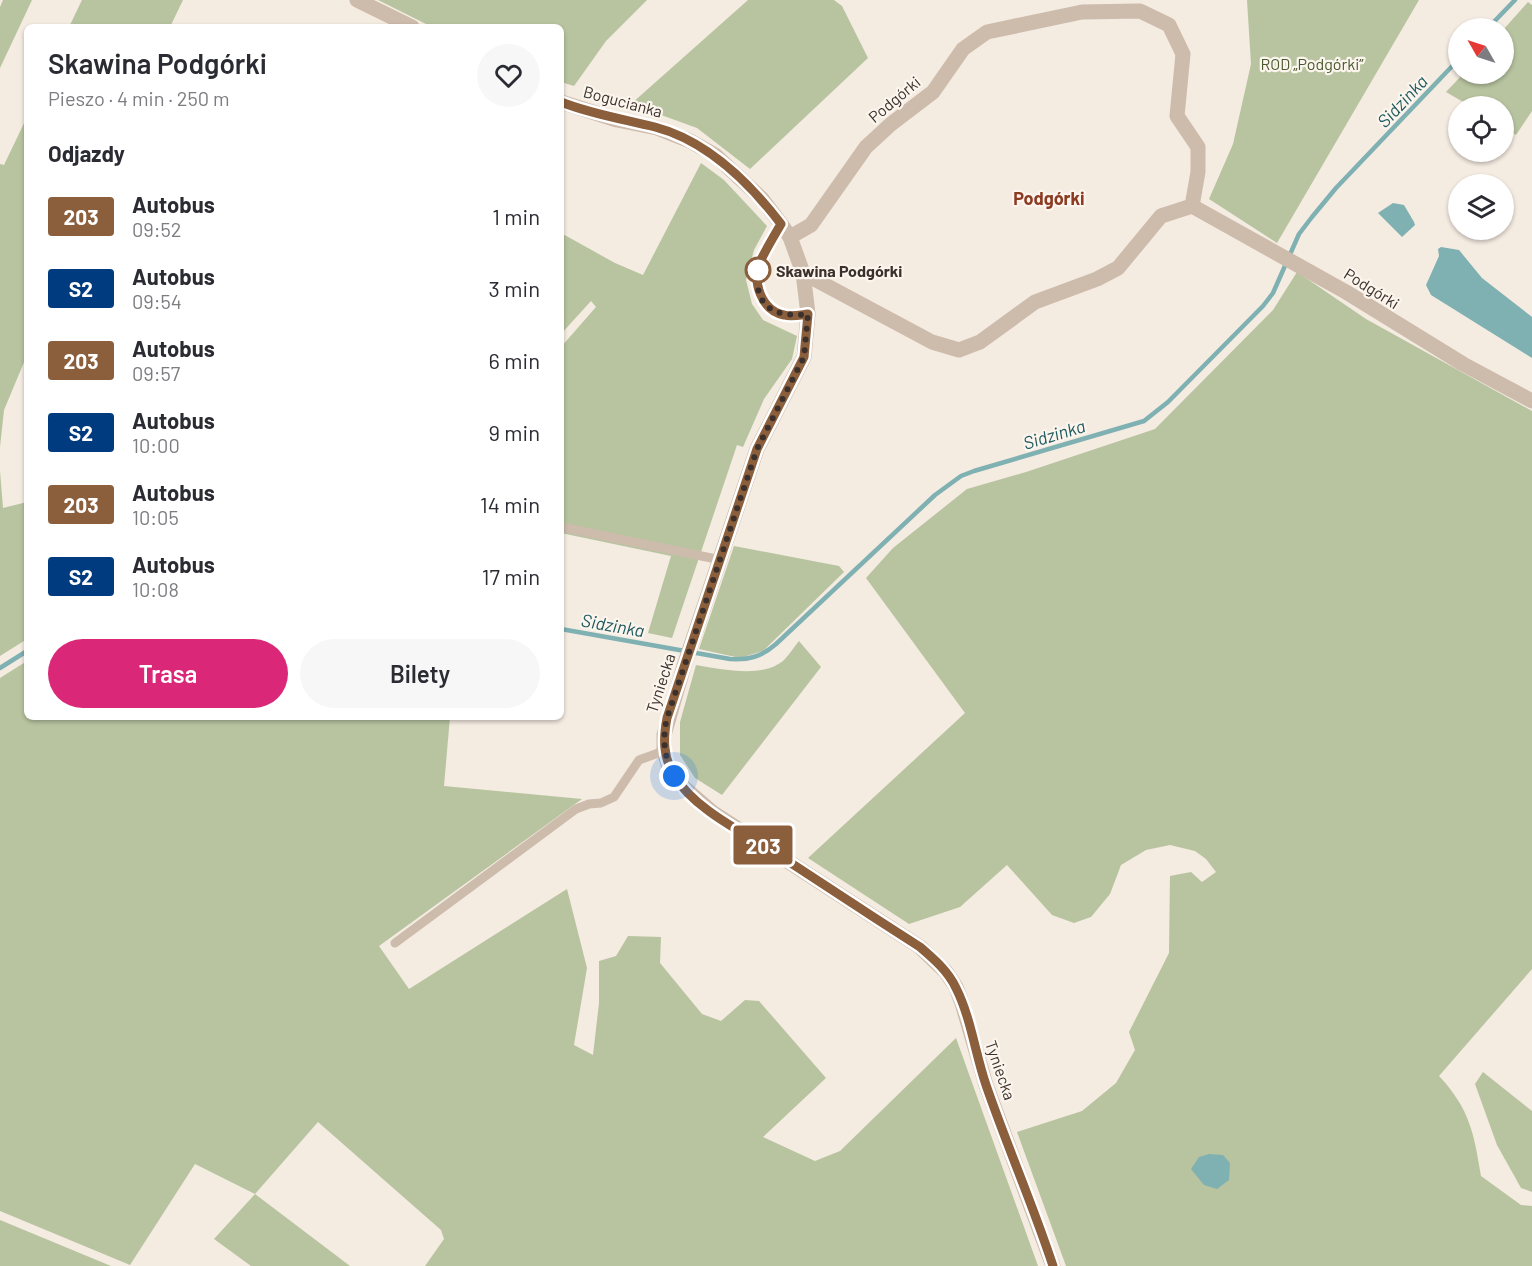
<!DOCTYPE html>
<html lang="pl">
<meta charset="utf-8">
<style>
:root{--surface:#fff;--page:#f7f7f7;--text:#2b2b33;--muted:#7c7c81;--accent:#db2777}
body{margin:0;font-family:Barlow,sans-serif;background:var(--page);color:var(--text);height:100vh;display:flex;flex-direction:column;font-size:22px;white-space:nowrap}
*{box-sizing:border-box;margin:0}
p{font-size:20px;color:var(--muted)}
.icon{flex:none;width:33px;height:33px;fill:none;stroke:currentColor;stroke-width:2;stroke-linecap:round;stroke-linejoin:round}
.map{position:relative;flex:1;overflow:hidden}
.details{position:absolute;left:24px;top:24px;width:540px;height:696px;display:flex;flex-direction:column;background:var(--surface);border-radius:9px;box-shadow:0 2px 4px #0004}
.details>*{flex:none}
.badge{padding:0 12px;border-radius:4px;font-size:21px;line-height:39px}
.needle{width:39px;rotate:309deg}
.controls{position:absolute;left:1448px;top:18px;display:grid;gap:12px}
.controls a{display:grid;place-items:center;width:66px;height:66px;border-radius:50%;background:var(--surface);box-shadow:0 2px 4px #0004;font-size:30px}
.you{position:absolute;width:30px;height:30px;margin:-15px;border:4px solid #fff;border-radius:50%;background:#1a73e8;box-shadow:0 0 0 9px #1a73e833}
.map>.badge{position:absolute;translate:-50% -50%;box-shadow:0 0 0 3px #fff}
h2{padding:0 24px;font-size:22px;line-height:54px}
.round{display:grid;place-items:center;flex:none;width:63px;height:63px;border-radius:32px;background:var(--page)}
.overview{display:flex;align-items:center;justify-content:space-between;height:102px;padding:0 24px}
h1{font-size:28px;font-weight:600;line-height:45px}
.button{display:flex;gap:12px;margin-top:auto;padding:12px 24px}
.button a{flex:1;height:69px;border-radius:36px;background:var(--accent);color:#fff;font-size:24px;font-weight:600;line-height:69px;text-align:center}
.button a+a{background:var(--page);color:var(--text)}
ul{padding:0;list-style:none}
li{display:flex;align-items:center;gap:18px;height:72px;padding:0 24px}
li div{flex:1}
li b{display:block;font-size:22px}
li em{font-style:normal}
li .badge{min-width:66px;font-weight:700;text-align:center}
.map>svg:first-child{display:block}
.green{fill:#b8c4a0}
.water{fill:#7fb0b2}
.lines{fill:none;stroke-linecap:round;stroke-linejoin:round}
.stream{stroke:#7fb0b2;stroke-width:4.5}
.service{stroke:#cdbbac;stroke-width:9}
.minor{stroke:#cdbbac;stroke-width:15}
.tertiary{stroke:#cdbbac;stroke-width:15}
.line-casing{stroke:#fff;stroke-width:14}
.line{stroke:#8b5e3c;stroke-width:9}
.walk{stroke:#3b302b;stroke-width:6;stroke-dasharray:0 10.8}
.stop-dot{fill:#fff;stroke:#8b5e3c;stroke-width:3}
.labels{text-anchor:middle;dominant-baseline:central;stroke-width:4.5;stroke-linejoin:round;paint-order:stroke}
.park-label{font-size:16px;fill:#4a5a2e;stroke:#fbf5ee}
.street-label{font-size:16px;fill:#3b302b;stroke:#fbf5ee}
.stop-label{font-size:16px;font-weight:bold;fill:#3b302b;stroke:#fbf5ee;text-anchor:start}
.water-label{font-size:18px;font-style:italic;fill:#1f5a5e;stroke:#fbf5ee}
.neighbourhood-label{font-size:18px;font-weight:bold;fill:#8c3b22;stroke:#fbf5ee}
</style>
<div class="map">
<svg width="1532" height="1266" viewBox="0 0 1532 1266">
<rect width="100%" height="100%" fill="#f4ebe1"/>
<!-- green -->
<g class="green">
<path d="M 3,0 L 32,0 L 0,68 L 0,7 Z"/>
<path d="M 82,0 L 183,0 L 170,27 L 69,27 Z"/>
<path d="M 378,0 L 647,0 L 606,41 L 574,86 L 561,82 L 561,27 L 432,27 Z"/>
<path d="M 748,0 L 834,0 L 842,6 L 868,58 L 750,169 L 697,128 L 631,104 Z"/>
<path d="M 1247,0 L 1419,0 L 1277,243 L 1209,199 L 1233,144 L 1251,64 Z"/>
<path d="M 1528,2 L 1532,5 L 1532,111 L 1516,135 L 1503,127 L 1503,106 L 1470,106 L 1446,92 L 1463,74 L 1503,74 L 1503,30 Z"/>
<path d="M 27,117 L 27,355 L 4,410 L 0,447 L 0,164 L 4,165 Z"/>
<path d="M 701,163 L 724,180 L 767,226 L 754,250 L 746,280 L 752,304 L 763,320 L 797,336 L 792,359 L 764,399 L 743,447 L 737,445 L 672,638 L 648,633 L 671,556 L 561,533 L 561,347 L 596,307 L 591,301 L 561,334 L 561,233 L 615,263 L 643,275 Z"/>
<path d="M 1297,272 L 1366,319 L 1532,411 L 1532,969 L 1439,1076 C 1470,1109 1474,1134 1481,1176 L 1521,1205 L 1532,1206 L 1532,1266 L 1066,1266 L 1017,1132 L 1082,1111 L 1116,1083 L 1135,1050 L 1129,1032 L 1169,953 L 1170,876 L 1191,872 L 1202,882 L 1216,872 L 1206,859 L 1195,851 L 1170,845 L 1146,850 L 1121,865 L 1110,894 L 1091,917 L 1074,923 L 1052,915 L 1007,865 L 960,907 L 909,924 L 808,858 L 965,713 L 866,578 L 893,548 L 967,489 L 1026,472 L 1155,429 L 1273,310 Z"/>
<path d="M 0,471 L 3,508 L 27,502 L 27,639 L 0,656 Z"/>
<path d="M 734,546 L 839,566 L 844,572 L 763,651 L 740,658 L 699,649 Z"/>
<path d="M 799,641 L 821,667 L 722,795 L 695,778 L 680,755 L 680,722 L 696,665 C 721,669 763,679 784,660 C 789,655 794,647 799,641 Z"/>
<path d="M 27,661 L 27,717 L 450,717 L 444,786 L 582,799 L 379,946 L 409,989 L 567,889 L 587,968 L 574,1045 L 593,1055 L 599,1003 L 599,961 L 616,956 L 628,936 L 661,937 L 660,963 L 702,1014 L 721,1021 L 745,1000 L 759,1001 L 826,1078 L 763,1137 L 815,1161 L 840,1151 L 956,1038 L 1038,1266 L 425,1266 L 444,1239 L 441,1230 L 318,1122 L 255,1194 L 350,1266 L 251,1266 L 214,1239 L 255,1194 L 195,1164 L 130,1265 L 0,1211 L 0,678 Z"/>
<path d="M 1483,1072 L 1532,1111 L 1532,1192 L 1521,1188 L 1497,1145 L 1475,1084 Z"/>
<path d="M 0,1220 L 111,1266 L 0,1266 Z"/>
</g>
<!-- water -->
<g class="water">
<path d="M 1393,203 L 1404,205 L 1414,222 L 1415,225 L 1402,237 L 1378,213 Z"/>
<path d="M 1441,247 L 1459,250 L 1482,278 L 1532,317 L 1532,358 L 1431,295 L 1426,285 L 1439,256 L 1438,249 Z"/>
<path d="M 1209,1154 L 1223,1155 L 1230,1163 L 1229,1180 L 1217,1189 L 1204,1185 L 1191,1169 L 1199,1157 Z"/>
</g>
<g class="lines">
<!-- stream -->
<g class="stream">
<path d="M 1488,28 L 1515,0"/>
<path d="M 561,629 L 730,659 C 749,660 761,657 776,644 L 935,495 L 961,476 L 974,471 L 1144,421 L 1168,402 L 1263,306 L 1273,293 L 1299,234 L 1312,217 L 1336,188 L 1458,60"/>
<path d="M 0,668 L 27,651"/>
</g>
<!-- service -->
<g class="service">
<path d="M 781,224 C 774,236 766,249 760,262 C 752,282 761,310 784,315 C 792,317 800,315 808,314"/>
<path d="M 561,527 L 721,560"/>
<path d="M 395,943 L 576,809 L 589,804 L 601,803 L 614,797 L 639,760 L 664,751"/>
</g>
<!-- minor -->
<g class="minor">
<path d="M 1192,206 L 1346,292 L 1463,364 L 1532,401"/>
<path d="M 790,237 L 811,225 L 866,147 L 891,124 L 933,92 L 963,49 L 987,32 L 1082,12 L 1140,11 L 1169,25 L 1183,54 L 1177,116 L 1198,147 L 1198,172 L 1192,206 L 1161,216 L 1118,268 L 1097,279 L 1035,302 L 980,342 L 959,350 L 932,342 L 803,273"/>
</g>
<!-- tertiary -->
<g class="tertiary">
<path d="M 357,0 L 412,27"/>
<path d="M 561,102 L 617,120 L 657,128 L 690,141 L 715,155 L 762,199 L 781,224 L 790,237 L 803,273 L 808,314 L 804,357 L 757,449 L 684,666 L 664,735 L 664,751 L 668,764 L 682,786 L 712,812 L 920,947 L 946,972 L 956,987 L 962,1003 L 986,1085 L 1053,1266"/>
</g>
</g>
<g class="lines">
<!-- line casing -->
<g class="line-casing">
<path id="line" d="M 561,102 C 591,114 623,119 655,127 C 708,141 749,182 781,224 C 774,236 766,249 760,262 C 752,282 761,310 784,315 C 792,317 800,315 808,314 L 804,357 L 757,449 L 667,718 C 663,739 663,757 674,775 C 692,807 740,831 771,850 C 820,882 870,915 920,947 C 934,959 948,971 956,988 C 971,1018 975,1053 986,1085 C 1007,1146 1033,1205 1053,1266"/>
</g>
<!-- line -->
<use href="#line" class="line"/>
<!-- walk -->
<path class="walk" d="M 674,776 C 664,756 662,740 667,718 L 757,449 L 804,357 L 808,314 C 775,318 753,307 758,270"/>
</g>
<!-- markers -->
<circle class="stop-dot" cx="758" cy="270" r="12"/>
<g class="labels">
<!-- park labels -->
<g class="park-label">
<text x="1312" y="63">ROD „Podgórki”</text>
</g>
<!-- street labels -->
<g class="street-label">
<text transform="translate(894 99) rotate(-40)">Podgórki</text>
<text transform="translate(623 101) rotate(15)">Bogucianka</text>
<text transform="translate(1372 288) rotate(32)">Podgórki</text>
<text transform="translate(660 683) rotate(-72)">Tyniecka</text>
<text transform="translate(1001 1070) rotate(71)">Tyniecka</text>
</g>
<!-- stop labels -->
<g class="stop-label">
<text x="776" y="270">Skawina Podgórki</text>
</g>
<!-- water labels -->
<g class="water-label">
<text transform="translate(1402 101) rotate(-47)">Sidzinka</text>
<text transform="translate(1054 434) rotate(-17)">Sidzinka</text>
<text transform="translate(613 625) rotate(10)">Sidzinka</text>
</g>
<!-- neighbourhood labels -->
<g class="neighbourhood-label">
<text x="1049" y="198">Podgórki</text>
</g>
</g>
</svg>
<div class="controls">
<a><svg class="needle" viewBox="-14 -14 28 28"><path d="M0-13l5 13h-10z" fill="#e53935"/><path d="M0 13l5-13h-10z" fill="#7c7c81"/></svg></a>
<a><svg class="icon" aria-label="locate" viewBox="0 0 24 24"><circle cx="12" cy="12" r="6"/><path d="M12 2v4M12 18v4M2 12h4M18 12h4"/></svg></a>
<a><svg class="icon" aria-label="layers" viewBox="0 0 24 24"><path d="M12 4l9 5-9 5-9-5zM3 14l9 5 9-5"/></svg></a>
</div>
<div class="you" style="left:674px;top:776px"></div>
<b class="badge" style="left:763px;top:845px;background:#8b5e3c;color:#fff">203</b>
<section class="details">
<div class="overview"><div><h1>Skawina Podgórki</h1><p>Pieszo · 4 min · 250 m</p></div><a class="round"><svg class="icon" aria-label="heart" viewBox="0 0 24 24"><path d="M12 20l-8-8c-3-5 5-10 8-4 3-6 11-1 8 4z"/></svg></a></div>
<h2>Odjazdy</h2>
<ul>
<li><span class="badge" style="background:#8b5e3c;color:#fff">203</span><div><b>Autobus</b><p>09:52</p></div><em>1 min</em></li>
<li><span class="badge" style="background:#003b80;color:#fff">S2</span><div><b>Autobus</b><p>09:54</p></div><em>3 min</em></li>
<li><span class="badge" style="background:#8b5e3c;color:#fff">203</span><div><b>Autobus</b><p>09:57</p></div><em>6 min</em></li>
<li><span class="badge" style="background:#003b80;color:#fff">S2</span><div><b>Autobus</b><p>10:00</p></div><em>9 min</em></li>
<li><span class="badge" style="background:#8b5e3c;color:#fff">203</span><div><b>Autobus</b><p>10:05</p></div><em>14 min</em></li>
<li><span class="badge" style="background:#003b80;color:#fff">S2</span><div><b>Autobus</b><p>10:08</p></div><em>17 min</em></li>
</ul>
<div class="button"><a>Trasa</a><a>Bilety</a></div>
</section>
</div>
